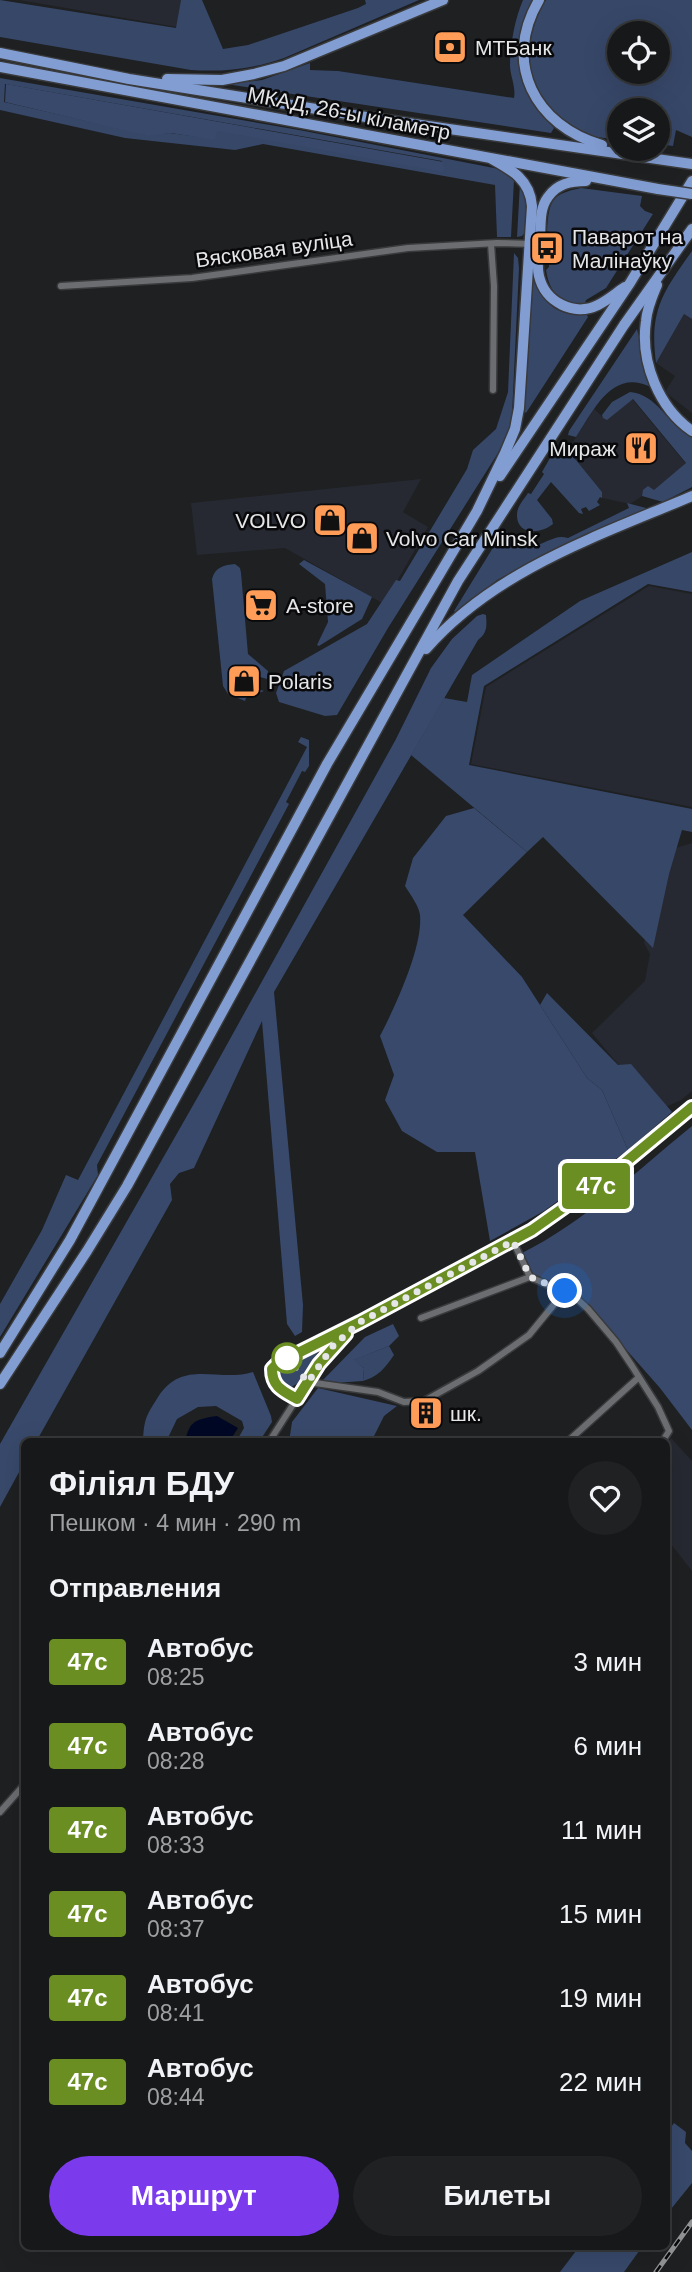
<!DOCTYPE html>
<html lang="ru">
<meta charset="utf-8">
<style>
:root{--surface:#16181a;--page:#1f2123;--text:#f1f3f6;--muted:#9ea0a2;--line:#353739;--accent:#7c3aed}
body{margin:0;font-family:Helvetica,sans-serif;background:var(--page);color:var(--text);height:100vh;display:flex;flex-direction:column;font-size:26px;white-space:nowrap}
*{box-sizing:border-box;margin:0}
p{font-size:23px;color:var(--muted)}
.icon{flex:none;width:38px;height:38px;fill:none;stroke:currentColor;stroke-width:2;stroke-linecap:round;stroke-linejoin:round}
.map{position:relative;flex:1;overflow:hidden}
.sheet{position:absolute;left:21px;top:1438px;width:649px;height:812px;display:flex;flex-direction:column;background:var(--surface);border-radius:10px;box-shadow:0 7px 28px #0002,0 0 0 2px var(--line)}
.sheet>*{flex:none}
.badge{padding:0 14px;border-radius:5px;font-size:24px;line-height:46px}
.tools{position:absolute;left:607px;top:21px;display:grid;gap:14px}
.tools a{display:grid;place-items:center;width:63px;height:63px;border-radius:50%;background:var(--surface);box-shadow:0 7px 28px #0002,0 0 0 2px var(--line);font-size:35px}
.you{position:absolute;width:35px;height:35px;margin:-18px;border:5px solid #fff;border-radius:50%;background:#1a73e8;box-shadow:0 0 0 10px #1a73e833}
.map>.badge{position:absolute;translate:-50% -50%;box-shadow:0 0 0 4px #fff}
h2{padding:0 28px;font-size:26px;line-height:63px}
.round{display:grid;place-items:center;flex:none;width:74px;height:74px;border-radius:37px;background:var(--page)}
.head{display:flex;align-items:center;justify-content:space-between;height:119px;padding:0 28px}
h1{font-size:33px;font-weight:800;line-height:52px}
.cta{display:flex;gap:14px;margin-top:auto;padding:14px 28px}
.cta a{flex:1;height:80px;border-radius:42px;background:var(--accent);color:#fff;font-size:28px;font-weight:800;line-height:80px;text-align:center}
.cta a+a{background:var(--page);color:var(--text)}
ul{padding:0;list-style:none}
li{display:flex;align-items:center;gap:21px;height:84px;padding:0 28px}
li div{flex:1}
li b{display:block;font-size:26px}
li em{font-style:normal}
li .badge{min-width:77px;font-weight:700;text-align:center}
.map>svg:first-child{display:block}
.built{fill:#262931}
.green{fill:#374768;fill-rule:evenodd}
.forest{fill:#38496b}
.water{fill:#010825}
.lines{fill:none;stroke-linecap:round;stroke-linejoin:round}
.minor-casing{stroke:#393a3c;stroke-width:9}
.trunk-casing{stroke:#393a3c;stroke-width:13}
.minor{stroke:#6b6d70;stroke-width:6}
.trunk{stroke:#829dd2;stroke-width:10}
.rail-casing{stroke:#939597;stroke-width:5}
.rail{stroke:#09090b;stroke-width:2.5;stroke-dasharray:8;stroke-linecap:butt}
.trunk-bridge-casing{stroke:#393a3c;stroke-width:13;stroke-linecap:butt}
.trunk-bridge{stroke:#829dd2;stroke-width:10}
.line-casing{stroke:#fff;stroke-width:16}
.line{stroke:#6b8e23;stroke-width:10}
.walk{stroke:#e5e6e8;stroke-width:7;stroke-dasharray:0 12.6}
.stop-dot{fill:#fff;stroke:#6b8e23;stroke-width:3.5}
.labels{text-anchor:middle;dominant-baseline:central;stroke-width:5;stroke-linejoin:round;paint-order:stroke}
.poi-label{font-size:21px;fill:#e5e6e8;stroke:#09090b;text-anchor:start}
.street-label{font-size:21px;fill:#e5e6e8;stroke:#09090b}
</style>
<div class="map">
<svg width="692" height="2272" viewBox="0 0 692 2272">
<rect width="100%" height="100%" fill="#1e2022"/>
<!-- built -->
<g class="built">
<path d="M 19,0 L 181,0 L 177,27 Z"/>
<path d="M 684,314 L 692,319 L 692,413 L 665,392 L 675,376 L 656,363 Z"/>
<path d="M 632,399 L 686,464 L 653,491 L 648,486 L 642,496 L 630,504 L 602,498 L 602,492 L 571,455 L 566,453 L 594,409 L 604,418 Z"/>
<path d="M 421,479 L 403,512 L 428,527 L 384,604 L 285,548 L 197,555 L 191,503 Z"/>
<path d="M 649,586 L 692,594 L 692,807 L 471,764 L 486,687 Z"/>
<path d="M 692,843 L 692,1091 L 681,1100 L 657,1111 L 592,1033 L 645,981 L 650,954 L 644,943 L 663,852 Z"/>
<path d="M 671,1438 L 692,1461 L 692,1571 L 667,1539 L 667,1443 Z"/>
</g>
<!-- green -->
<g class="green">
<path d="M 0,0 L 176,28 L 181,0 L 202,0 L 223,49 L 248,45 L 358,8 L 366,4 L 365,0 L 419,0 L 284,58 C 253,69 224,72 191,70 L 0,37 Z"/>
<path d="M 523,0 L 535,0 L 522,44 L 540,112 L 554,128 L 551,133 L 226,84 L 262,80 L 310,63 L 310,70 L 338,71 L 514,98 C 516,86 510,76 510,65 C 510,45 515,18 523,0 Z"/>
<path d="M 546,0 L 692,0 L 692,137 L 676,130 L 673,146 L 658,144 L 658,110 L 620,110 L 619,139 C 607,138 593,138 582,132 C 527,108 516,49 546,0 ZM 620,33 L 658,33 L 658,72 L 620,72 Z"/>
<path d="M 0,78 L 299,130 L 499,169 C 526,179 530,189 528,216 C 528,224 528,230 522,236 L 517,237 L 520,183 L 514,180 L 511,237 L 497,237 L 495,185 L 263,144 L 235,150 L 125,138 L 0,110 ZM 5,84 L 442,161 L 443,171 L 215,130 L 214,139 L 170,133 L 149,135 L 4,102 Z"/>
<path d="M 581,188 L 642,196 L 640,206 L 645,211 L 653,214 L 606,288 L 586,300 L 585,303 C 562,307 549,292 546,270 L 549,267 L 549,255 L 552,255 L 554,244 L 549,243 L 549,232 L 547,231 C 549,201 551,194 581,188 Z"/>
<path d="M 692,251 L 692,319 L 684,314 L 656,363 C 649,310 663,292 692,251 Z"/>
<path d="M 514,253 L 518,258 L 519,268 L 512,415 L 508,434 L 498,453 L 388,628 L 337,715 L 325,716 L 279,702 L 276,693 L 284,671 L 367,624 L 396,580 L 400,581 L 467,469 L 473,450 L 496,429 L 508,392 Z"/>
<path d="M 532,271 C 544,303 551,315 587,315 L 588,317 L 526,413 L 524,411 Z"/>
<path d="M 637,329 L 651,387 C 612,368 594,410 576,437 L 568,435 L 569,431 Z"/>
<path d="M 630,392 C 657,394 669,426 692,437 L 692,487 L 663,502 L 642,496 L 643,490 L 648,486 L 654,490 L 686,463 L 633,399 L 607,420 L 603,418 L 602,415 L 612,402 Z"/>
<path d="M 558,453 L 571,454 L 602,492 L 602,498 L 600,497 L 597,502 L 600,505 L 589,511 L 586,507 L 581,509 L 583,514 L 579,513 L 551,482 L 537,500 L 552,519 L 553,524 C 541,534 516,536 517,514 C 517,507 524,499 528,493 L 531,494 L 544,474 L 542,472 L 550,458 Z"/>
<path d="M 627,503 L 646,508 L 643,512 L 558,548 L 497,580 L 456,613 L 454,611 L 502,533 L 507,532 C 514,537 524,547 533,546 C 547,544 554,534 568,538 L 629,508 Z"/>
<path d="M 692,552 L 692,592 L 648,584 L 484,686 L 469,765 L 692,809 L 692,832 L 682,830 L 669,874 L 653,948 L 543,837 L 527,852 L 411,755 L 444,698 L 467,702 L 472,675 L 580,601 Z"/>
<path d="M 304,560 L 372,597 L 362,619 L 319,646 L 317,645 L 328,622 L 325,584 L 299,564 Z"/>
<path d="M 235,564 L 240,568 L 241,573 L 248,654 L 268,671 L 267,679 L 246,673 L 243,684 L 264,691 L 246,698 L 245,701 L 228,694 L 223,686 L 212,579 C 215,567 224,565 235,564 Z"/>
<path d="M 301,737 L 309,740 L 309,766 L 305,772 L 302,771 L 286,802 L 289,804 L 97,1165 L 98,1175 L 0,1337 L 0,1304 L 42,1230 L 66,1175 L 78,1180 L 307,747 L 298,742 Z"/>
<path d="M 547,993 L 618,1065 L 631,1064 L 672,1112 L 628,1150 L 602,1090 L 587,1078 L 540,1005 Z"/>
<path d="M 389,1346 L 394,1355 C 384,1369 379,1376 363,1381 L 364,1368 L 353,1360 Z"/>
<path d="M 320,1349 L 298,1383 L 290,1388 L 279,1384 L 276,1377 L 279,1369 Z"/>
</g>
<!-- forest -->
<g class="forest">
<path d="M 6,84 L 444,162 L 443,172 L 217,131 L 215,140 L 171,133 L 149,136 L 5,102 Z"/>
<path d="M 483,614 L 486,615 C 487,627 487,633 478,640 L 274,992 L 303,1305 L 302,1332 L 295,1336 L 287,1324 L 262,1021 L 194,1168 L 179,1173 L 170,1184 L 172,1200 L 36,1442 L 24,1442 L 24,1463 L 0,1507 L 0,1444 L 204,1086 L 396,739 L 431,668 L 452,639 L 477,616 Z"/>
<path d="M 474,808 L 527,852 L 463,915 L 522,977 L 587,1078 L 602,1090 L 628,1150 L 544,1211 L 490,1241 L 475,1152 L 437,1152 L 402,1131 L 385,1100 L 394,1075 L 380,1036 C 395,1007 423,947 420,915 C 419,906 410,894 405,886 L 413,858 L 446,816 Z"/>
<path d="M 692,1126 L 692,1430 L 660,1388 L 579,1296 L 562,1287 L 532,1276 L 522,1253 C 583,1223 639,1169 692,1126 Z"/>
<path d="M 393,1324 L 399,1336 L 389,1346 L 354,1360 L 364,1368 L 363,1381 L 334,1383 L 322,1381 L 365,1337 Z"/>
<path d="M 253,1372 L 271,1416 L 272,1422 L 259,1442 L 236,1442 L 244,1428 L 242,1421 L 216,1406 L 198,1407 L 177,1419 L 166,1442 L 143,1442 C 144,1419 146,1416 158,1397 C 183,1358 218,1383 253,1372 Z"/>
<path d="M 318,1388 L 397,1406 L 384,1416 L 372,1440 L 369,1442 L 289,1442 L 292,1422 Z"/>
<path d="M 674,2123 L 686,2132 L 685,2143 L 692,2151 L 692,2183 L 667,2214 L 667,2133 Z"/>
<path d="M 579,2247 L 642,2247 L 624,2272 L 560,2272 Z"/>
</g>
<!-- water -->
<path class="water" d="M 217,1416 L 238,1428 L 229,1442 L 185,1442 C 189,1421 196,1419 217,1416 Z"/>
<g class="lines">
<!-- minor casing -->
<g class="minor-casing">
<g id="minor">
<path d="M 491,244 L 494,286 L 493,390"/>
<path d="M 61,286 L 192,278 L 408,248 L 497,243 L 533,244"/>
<path d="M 513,1241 L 530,1277 L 574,1296 L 588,1309 L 616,1342 L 632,1366 L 658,1407 L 669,1431 L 662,1442"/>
<path d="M 421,1318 L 530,1277"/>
<path d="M 308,1382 L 378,1392 L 404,1402 L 424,1401 L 478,1371 L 529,1335 L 565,1291"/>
<path d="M 269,1442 L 319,1364 L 333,1346 L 360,1322 L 552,1218 L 638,1153 L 692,1107"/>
<path d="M 567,1442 L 638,1378"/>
<path d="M 0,1812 L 24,1785"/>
</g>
</g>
<!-- trunk casing -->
<g class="trunk-casing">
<g id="trunk">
<path d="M 539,0 C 502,63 535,126 602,145"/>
<path d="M 0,53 L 129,79 L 366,117 L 692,164"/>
<path d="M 0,67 L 658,189"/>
<path d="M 167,79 L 222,80 L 254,74 L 284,66 L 443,0"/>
<path d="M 586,181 C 570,181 557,184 548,197 C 539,209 541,225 540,239 C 539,251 536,265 539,276 C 545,302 574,317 598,305 C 608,300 616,293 625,287"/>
<path d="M 657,285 C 652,297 647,308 646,321 C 640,362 659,408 692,431"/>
<path d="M 500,476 L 630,283 L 692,181"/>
<path d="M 426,649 C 495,570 598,536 692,496"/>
<path d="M 0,1353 L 70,1240 L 327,764 L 477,511 L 505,453 L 515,429 L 519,408 L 532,206 C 530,180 512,170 492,159"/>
<path d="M 0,1384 L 87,1251 L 127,1186 L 458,581 L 624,325 L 692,229"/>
</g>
</g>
<!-- minor -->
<use href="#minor" class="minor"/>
<!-- trunk -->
<use href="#trunk" class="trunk"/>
<!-- rail casing -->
<g class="rail-casing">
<path id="rail" d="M 656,2272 L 692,2222"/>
</g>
<!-- rail -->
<use href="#rail" class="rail"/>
<!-- trunk-bridge casing -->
<g class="trunk-bridge-casing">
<path id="trunk-bridge" d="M 658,189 L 692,194"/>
</g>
<!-- trunk-bridge -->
<use href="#trunk-bridge" class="trunk-bridge"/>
</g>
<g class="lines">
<!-- line casing -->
<g class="line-casing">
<path id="line" d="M 346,1334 L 319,1364 L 297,1399 C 283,1391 272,1387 272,1369 L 278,1363 L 360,1322 L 532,1230 L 610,1175 L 692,1107"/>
</g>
<!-- line -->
<use href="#line" class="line"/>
<!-- walk -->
<path class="walk" d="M 287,1358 L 308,1382 L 333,1346 L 360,1322 L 513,1241 L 530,1277 L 565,1291"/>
</g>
<!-- icons -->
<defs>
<g id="bank-square" transform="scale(1.75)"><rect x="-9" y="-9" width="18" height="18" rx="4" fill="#fe9c58" stroke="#09090b"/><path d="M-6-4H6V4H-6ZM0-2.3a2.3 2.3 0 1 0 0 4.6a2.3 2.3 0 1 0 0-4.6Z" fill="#111"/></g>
<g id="bus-square" transform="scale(1.75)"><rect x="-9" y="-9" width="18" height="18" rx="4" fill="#fe9c58" stroke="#09090b"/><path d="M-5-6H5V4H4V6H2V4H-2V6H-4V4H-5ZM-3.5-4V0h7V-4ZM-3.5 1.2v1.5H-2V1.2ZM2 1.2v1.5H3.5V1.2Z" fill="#111"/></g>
<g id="restaurant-square" transform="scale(1.75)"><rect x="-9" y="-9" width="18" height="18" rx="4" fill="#fe9c58" stroke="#09090b"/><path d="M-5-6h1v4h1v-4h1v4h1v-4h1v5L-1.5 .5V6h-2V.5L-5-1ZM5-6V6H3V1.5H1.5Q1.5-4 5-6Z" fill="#111"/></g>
<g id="shop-square" transform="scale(1.75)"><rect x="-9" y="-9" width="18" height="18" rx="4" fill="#fe9c58" stroke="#09090b"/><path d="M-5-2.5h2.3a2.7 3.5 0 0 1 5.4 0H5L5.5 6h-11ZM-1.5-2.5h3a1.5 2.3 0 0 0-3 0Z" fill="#111"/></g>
<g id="supermarket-square" transform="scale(1.75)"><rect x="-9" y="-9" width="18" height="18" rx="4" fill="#fe9c58" stroke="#09090b"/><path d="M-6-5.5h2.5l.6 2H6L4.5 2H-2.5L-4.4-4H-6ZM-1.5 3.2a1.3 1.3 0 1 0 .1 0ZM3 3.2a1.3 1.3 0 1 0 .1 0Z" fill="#111"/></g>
<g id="building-square" transform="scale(1.75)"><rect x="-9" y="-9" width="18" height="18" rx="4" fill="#fe9c58" stroke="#09090b"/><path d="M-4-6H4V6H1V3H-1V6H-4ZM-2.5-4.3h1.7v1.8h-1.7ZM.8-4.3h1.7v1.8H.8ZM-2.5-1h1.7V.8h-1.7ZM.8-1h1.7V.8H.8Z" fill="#111"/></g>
</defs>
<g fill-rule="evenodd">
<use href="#bank-square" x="450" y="47"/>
<use href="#bus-square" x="547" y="248"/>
<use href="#restaurant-square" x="641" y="448"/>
<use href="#shop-square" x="330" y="520"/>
<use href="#shop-square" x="362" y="538"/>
<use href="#supermarket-square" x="261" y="605"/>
<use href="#shop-square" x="244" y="681"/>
<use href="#building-square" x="426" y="1413"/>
</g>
<!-- markers -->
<circle class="stop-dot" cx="287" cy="1358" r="14"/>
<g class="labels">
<!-- poi labels -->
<g class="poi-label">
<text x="475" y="47">МТБанк</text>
<text x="572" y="236">Паварот на<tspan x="572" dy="24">Малінаўку</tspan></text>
<text x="616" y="448" text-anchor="end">Мираж</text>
<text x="306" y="520" text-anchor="end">VOLVO</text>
<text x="386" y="538">Volvo Car Minsk</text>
<text x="286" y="605">А-store</text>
<text x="268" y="681">Polaris</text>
<text x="450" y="1413">шк.</text>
</g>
<!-- street labels -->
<g class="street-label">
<text transform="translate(349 113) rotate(11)">МКАД, 26-ы кіламетр</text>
<text transform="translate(274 249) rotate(-8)">Вясковая вуліца</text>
</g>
</g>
</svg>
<div class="tools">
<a><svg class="icon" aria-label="locate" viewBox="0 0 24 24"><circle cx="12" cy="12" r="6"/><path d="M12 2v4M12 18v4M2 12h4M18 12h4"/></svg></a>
<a><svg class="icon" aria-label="layers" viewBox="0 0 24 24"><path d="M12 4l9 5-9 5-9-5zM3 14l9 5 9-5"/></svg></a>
</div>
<div class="you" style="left:565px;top:1291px"></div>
<b class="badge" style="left:596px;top:1186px;background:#6b8e23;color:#fff">47с</b>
<section class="sheet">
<div class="head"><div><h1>Філіял БДУ</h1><p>Пешком · 4 мин · 290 m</p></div><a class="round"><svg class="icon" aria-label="heart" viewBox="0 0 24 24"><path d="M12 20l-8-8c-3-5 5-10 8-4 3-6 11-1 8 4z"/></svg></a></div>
<h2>Отправления</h2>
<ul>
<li><span class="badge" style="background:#6b8e23;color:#fff">47с</span><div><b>Автобус</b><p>08:25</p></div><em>3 мин</em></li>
<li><span class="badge" style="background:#6b8e23;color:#fff">47с</span><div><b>Автобус</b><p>08:28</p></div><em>6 мин</em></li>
<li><span class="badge" style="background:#6b8e23;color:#fff">47с</span><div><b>Автобус</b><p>08:33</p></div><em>11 мин</em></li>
<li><span class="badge" style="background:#6b8e23;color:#fff">47с</span><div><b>Автобус</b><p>08:37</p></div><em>15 мин</em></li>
<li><span class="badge" style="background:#6b8e23;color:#fff">47с</span><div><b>Автобус</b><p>08:41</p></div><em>19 мин</em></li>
<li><span class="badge" style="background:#6b8e23;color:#fff">47с</span><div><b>Автобус</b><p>08:44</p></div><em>22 мин</em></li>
</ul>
<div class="cta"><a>Маршрут</a><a>Билеты</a></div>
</section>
</div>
